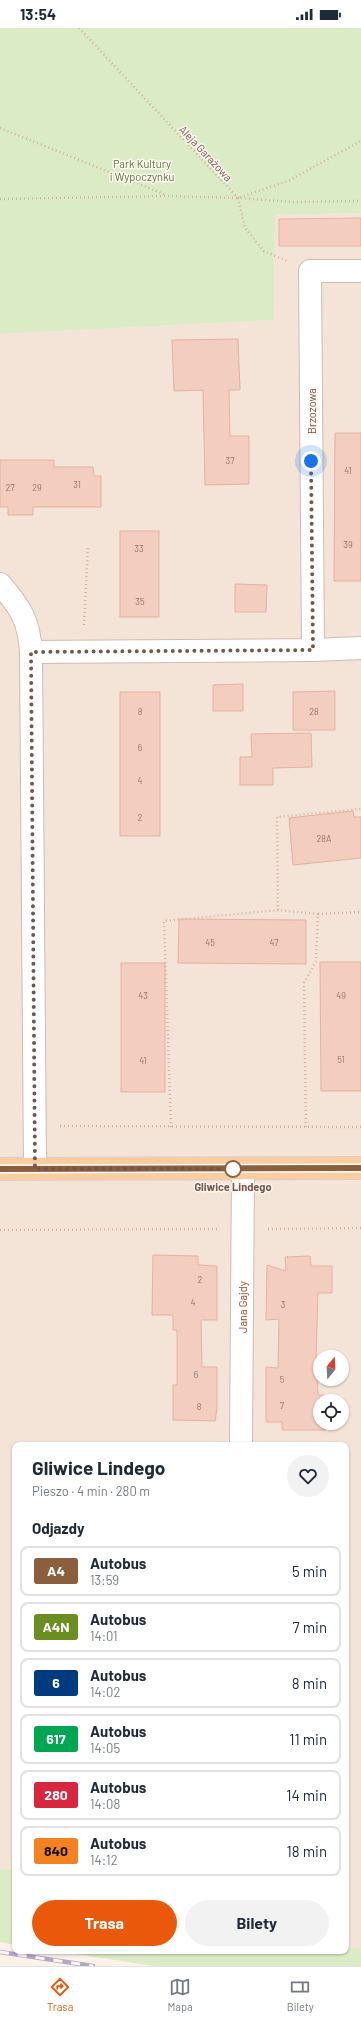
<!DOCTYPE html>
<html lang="pl">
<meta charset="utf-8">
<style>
:root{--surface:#fff;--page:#f2f2f3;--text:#1f2937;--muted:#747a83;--line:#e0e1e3;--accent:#ea580c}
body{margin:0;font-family:Barlow,sans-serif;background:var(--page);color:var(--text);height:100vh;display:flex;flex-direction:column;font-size:15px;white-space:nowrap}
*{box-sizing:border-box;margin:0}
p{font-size:13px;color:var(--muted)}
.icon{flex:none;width:22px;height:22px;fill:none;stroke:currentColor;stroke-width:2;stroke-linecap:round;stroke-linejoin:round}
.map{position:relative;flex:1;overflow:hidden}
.side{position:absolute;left:12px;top:1414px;width:337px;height:512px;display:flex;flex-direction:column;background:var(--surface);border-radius:8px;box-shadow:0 1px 3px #0004}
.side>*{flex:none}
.badge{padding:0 8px;border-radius:3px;font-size:14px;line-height:26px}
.needle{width:26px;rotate:18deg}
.controls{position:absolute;left:313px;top:1322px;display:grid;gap:8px}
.controls a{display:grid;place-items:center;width:36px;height:36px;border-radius:50%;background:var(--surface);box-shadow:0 1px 3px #0004;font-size:20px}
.you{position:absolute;width:20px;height:20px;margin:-10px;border:3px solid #fff;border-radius:50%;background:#1a73e8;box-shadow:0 0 0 6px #1a73e833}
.map>.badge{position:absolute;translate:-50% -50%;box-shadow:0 0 0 2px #fff}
h2{padding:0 20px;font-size:15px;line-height:36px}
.round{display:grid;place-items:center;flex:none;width:42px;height:42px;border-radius:21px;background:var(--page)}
.summary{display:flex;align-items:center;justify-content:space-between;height:68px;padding:0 20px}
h1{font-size:19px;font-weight:700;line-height:30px}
.cta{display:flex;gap:8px;margin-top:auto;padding:8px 20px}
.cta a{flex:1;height:46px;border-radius:24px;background:var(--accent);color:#fff;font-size:16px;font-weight:700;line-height:46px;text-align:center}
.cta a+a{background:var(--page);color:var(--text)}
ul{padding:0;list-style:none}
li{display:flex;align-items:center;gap:12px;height:50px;margin:0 8px 6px;padding:0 12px;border:2px solid var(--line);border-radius:8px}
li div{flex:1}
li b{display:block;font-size:15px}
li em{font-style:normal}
li .badge{min-width:44px;font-weight:700;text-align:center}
.status{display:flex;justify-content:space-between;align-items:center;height:28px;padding:0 20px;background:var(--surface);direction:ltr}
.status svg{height:11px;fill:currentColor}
.tabs{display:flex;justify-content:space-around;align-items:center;height:56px;border-top:1px solid var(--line);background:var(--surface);font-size:11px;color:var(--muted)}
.tabs a{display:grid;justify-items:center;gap:2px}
.tabs .active{color:var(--accent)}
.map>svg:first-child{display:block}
.residential{fill:#f4e3d7;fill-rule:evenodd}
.green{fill:#daebc6}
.building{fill:#f2cdc0;stroke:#e5b1a0}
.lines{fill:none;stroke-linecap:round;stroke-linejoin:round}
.minor-casing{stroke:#d1bbb0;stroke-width:24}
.major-casing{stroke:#d9cfcd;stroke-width:24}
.path{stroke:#d8b0a2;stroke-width:2.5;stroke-dasharray:1 3;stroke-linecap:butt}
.minor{stroke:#fff;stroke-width:22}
.major{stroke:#facda1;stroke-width:22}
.rail-casing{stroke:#b3a6c7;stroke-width:4.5}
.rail{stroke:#fff7ef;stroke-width:3;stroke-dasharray:9;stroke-linecap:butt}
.line-casing{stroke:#fff;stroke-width:9}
.line{stroke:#8b5e3c;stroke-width:6}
.walk{stroke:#77554c;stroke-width:4;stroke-dasharray:0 7.2}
.stop-dot{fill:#fff;stroke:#8b5e3c;stroke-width:2}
.labels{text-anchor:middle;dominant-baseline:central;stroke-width:3;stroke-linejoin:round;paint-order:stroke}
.number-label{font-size:9px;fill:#967369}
.street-label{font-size:11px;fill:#77554c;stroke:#fff7ef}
.park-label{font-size:11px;fill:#587741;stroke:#fff7ef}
.stop-label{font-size:11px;font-weight:bold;fill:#77554c;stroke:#fff7ef}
</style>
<div class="status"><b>13:54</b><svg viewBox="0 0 49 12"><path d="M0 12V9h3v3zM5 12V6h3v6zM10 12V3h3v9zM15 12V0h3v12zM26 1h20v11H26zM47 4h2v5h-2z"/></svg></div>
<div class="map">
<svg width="361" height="1938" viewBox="0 0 361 1938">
<rect width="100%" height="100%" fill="#fdf2e8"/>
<!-- residential -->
<path class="residential" d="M 361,185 L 361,1920 L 346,1920 L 346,1417 L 15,1417 L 15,1842 L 0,1841 L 0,306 L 274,292 L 275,187 ZM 320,1329 L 342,1329 L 342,1351 L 320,1351 ZM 320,1373 L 342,1373 L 342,1395 L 320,1395 Z"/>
<!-- green -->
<g class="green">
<path d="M 0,0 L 361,0 L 361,185 L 275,187 L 274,292 L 0,306 Z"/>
<path d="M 0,1841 L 15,1842 L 15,1917 L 0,1914 Z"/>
<path d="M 346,1920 L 361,1920 L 361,1938 L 155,1938 L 55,1923 L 346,1923 Z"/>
</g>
<!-- building -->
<g class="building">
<path d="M 361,190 L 361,218 L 279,218 L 279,191 Z"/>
<path d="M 238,311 L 240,362 L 229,362 L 230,408 L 249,408 L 249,456 L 205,457 L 203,362 L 174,363 L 172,312 Z"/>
<path d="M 335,405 L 361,405 L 361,553 L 334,553 Z"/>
<path d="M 0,432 L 54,432 L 54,439 L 93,439 L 94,448 L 101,448 L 101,479 L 33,479 L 33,487 L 8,487 L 8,479 L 0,479 Z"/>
<rect x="120" y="503" width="39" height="86"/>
<path d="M 235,556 L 267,557 L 266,584 L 235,584 Z"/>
<path d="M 243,656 L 243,683 L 213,683 L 213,657 Z"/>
<path d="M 335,663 L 335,702 L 293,702 L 293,664 Z"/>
<rect x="120" y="664" width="40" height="144"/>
<path d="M 311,705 L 312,739 L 273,740 L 273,757 L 240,757 L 240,729 L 252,729 L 251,706 Z"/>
<path d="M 353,783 L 354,789 L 361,789 L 361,830 L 293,837 L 289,790 Z"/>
<path d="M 179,891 L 306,892 L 306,936 L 178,935 Z"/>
<path d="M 320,934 L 361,934 L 361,1063 L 321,1063 Z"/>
<rect x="121" y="935" width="44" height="129"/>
<path d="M 153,1227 L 198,1228 L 198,1237 L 217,1238 L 217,1292 L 201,1292 L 202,1339 L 217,1339 L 217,1381 L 215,1393 L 173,1392 L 173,1357 L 177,1357 L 177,1302 L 173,1302 L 173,1287 L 152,1287 Z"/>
<path d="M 310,1228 L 311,1238 L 332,1238 L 332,1265 L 318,1265 L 316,1329 L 318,1367 L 325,1367 L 325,1373 L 320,1373 L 320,1395 L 325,1395 L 325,1402 L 282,1402 L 282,1394 L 266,1394 L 266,1339 L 278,1340 L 279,1291 L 266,1292 L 267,1237 L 286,1243 L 285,1229 Z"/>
</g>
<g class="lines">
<!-- minor casing -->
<g class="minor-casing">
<g id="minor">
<path d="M 0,556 C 21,580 29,593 31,624 L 313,622 L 361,620"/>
<path d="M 313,622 L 310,243 L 361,243"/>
<path d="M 31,624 L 35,1141"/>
<path d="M 241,1417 L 243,1141"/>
</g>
</g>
<!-- major casing -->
<g class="major-casing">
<path id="major" d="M 0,1141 L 361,1140"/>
</g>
<!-- path -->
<g class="path">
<path d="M 79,0 L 238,170 L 294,174 L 361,173"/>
<path d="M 0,100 L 166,167"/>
<path d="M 238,170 L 245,200 L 264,223 L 287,233"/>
<path d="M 0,171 L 168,168 L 238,170 L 288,153 L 361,113"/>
<path d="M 84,597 L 88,518"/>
<path d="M 318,886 L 361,884"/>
<path d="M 60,1098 L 361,1099"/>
<path d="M 171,1099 L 164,893 L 278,882"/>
<path d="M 306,1099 L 304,955 L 316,933 L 318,886 L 278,882 L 277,789 L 361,781"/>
<path d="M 268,1201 L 361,1200"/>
<path d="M 0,1202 L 217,1201"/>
</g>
<!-- minor -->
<use href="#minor" class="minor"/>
<!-- major -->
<use href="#major" class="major"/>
<!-- rail casing -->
<g class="rail-casing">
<path id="rail" d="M 0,1924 L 93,1938"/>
</g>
<!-- rail -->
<use href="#rail" class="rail"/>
</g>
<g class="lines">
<!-- line casing -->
<g class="line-casing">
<path id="line" d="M 0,1141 L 361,1140"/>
</g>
<!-- line -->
<use href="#line" class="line"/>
<!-- walk -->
<path class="walk" d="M 233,1141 L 35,1141 L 31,624 L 313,622 L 311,433"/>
</g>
<!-- markers -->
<circle class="stop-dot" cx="233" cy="1141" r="8"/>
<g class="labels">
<!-- number labels -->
<g class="number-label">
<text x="230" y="432">37</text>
<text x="348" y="442">41</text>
<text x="77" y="456">31</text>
<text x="10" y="459">27</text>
<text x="37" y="459">29</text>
<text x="348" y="516">39</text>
<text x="139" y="520">33</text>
<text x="140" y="573">35</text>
<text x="140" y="683">8</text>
<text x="314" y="683">28</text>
<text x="140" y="719">6</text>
<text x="140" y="752">4</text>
<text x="140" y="789">2</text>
<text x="324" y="810">28A</text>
<text x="210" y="914">45</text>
<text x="274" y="914">47</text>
<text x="143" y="967">43</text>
<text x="341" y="967">49</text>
<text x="341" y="1031">51</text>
<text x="143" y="1032">41</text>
<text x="200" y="1251">2</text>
<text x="193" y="1274">4</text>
<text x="283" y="1276">3</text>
<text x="196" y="1346">6</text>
<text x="282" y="1351">5</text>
<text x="282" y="1377">7</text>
<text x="199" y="1378">8</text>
</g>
<!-- street labels -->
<g class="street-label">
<text transform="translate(206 125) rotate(47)">Aleja Garażowa</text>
<text transform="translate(311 383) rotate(-90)">Brzozowa</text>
<text transform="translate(242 1279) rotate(-90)">Jana Gajdy</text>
</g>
<!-- park labels -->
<g class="park-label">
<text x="142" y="135">Park Kultury<tspan x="142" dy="13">i Wypoczynku</tspan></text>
</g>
<!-- stop labels -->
<g class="stop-label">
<text x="233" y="1158">Gliwice Lindego</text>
</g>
</g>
</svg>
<div class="controls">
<a><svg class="needle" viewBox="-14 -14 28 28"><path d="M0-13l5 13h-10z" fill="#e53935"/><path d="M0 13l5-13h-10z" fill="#747a83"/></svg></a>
<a><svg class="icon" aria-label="locate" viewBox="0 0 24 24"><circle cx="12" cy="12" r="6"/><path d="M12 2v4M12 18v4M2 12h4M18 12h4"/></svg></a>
</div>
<div class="you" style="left:311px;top:433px"></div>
<section class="side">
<div class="summary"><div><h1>Gliwice Lindego</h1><p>Pieszo · 4 min · 280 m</p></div><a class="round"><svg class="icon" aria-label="heart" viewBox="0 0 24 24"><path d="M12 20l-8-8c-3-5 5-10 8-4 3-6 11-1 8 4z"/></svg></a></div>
<h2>Odjazdy</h2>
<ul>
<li><span class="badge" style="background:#8b5e3c;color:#fff">A4</span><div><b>Autobus</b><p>13:59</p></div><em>5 min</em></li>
<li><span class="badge" style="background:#6b8e23;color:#fff">A4N</span><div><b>Autobus</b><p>14:01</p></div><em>7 min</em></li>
<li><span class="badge" style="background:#003b80;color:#fff">6</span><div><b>Autobus</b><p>14:02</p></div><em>8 min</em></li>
<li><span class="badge" style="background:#00a651;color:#fff">617</span><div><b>Autobus</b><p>14:05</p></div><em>11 min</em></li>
<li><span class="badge" style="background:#d7263d;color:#fff">280</span><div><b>Autobus</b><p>14:08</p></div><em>14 min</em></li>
<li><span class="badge" style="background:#f58220;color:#111">840</span><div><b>Autobus</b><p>14:12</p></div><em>18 min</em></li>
</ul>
<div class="cta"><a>Trasa</a><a>Bilety</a></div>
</section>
</div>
<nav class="tabs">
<a class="active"><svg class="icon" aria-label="directions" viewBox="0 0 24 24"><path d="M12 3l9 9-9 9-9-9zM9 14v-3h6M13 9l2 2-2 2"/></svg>Trasa</a>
<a><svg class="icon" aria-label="map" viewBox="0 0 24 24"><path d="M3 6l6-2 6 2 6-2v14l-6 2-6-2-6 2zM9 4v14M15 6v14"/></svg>Mapa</a>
<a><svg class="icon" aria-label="tickets" viewBox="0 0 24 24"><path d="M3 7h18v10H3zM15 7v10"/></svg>Bilety</a>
</nav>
